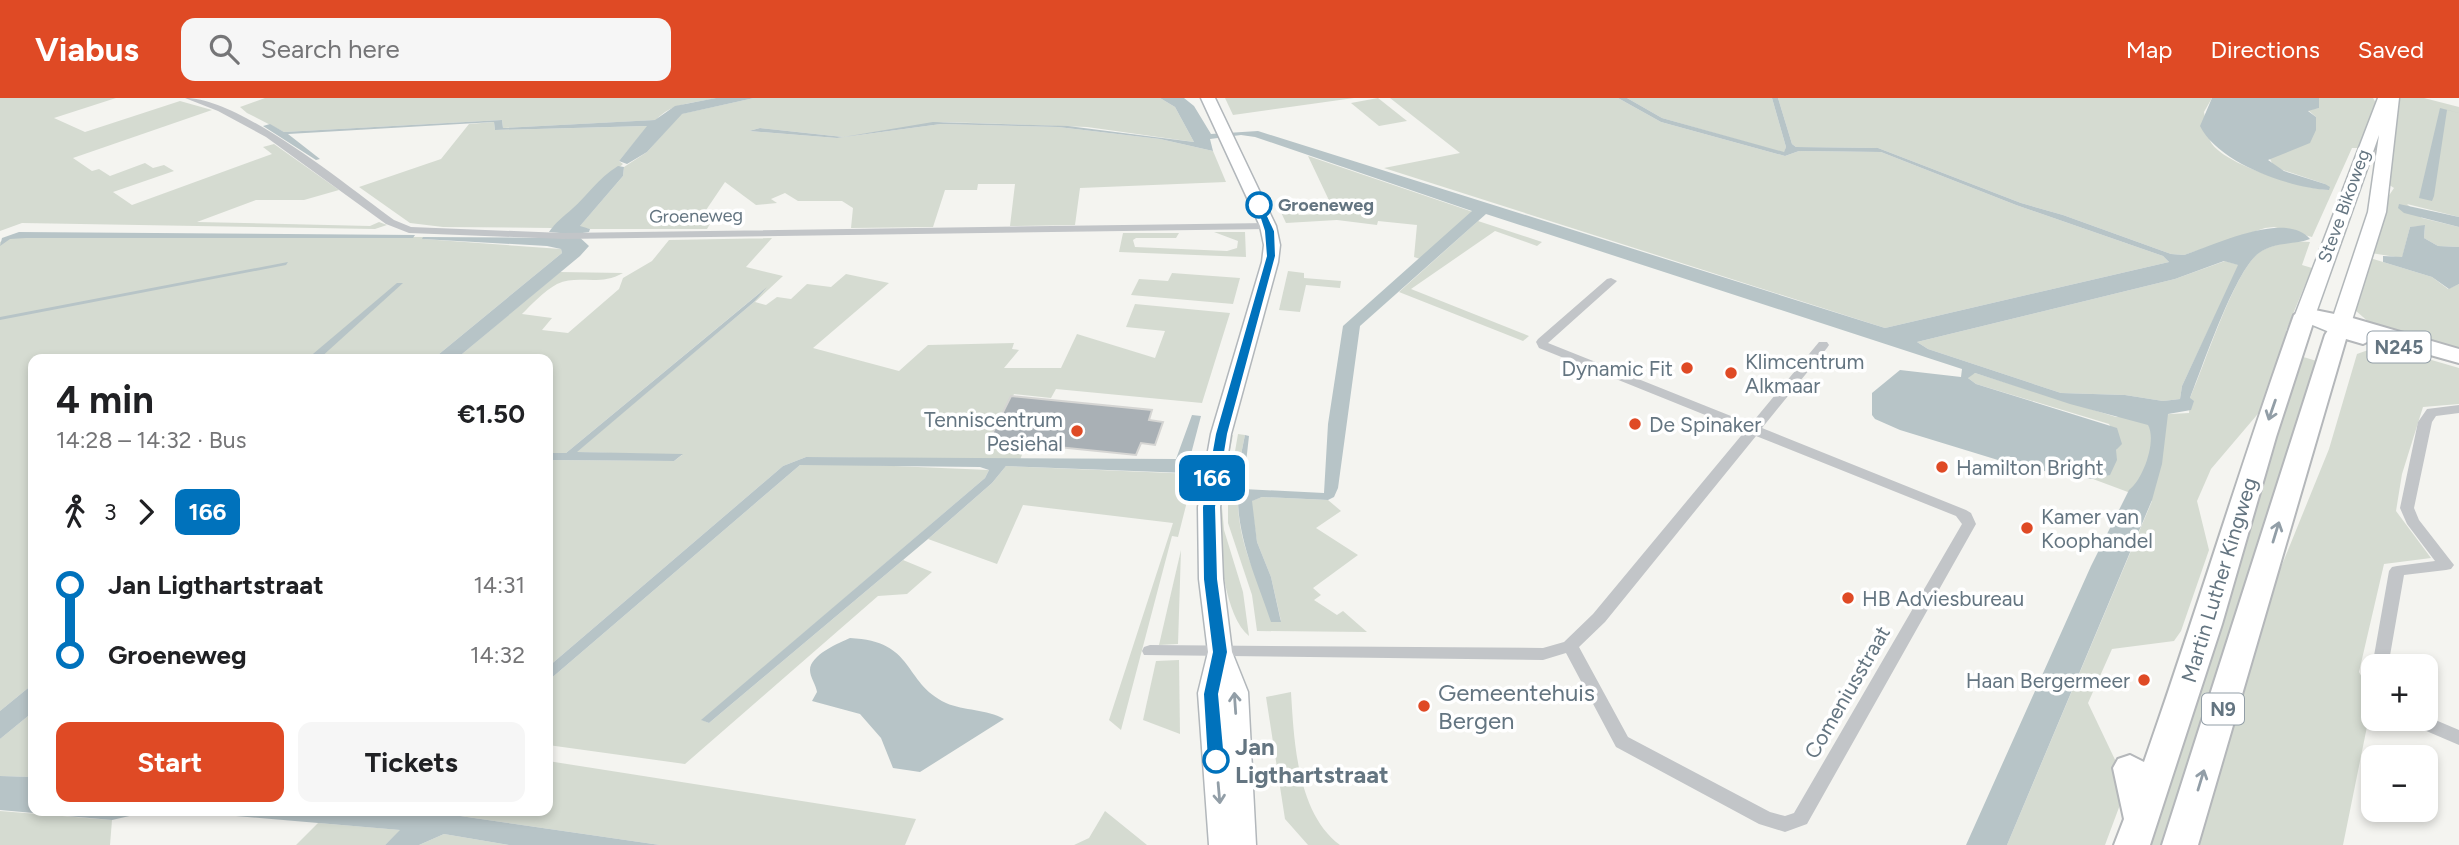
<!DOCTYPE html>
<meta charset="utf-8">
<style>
:root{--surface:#fff;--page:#f6f6f6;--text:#202124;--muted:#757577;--accent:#df4a25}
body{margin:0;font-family:Figtree,sans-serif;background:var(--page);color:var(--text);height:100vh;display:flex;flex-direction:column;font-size:26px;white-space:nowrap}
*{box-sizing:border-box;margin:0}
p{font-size:23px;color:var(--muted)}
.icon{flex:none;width:38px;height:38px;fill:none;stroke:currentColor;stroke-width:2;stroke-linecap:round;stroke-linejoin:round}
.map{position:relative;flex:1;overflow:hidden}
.drawer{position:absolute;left:28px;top:256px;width:525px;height:462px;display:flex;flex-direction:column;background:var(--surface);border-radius:14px;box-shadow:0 4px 10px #0003}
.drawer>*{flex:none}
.badge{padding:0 14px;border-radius:10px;font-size:24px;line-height:46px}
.fabs{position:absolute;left:2361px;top:556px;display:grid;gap:14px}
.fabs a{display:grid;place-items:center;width:77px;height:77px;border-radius:14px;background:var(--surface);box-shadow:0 4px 10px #0003;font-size:35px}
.map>.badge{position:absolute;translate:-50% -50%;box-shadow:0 0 0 4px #fff}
.legs{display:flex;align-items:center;gap:10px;height:77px;padding:0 28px;font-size:23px}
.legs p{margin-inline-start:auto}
.summary{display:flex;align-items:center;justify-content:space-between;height:119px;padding:0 28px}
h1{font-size:38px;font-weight:700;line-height:52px}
.primary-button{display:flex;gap:14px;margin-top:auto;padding:14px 28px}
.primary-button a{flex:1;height:80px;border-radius:14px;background:var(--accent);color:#fff;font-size:28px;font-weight:700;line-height:80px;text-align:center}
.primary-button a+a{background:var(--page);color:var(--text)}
ul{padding:0 28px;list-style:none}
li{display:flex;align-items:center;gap:24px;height:70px;font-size:26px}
li i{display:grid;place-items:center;width:10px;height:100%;margin:0 9px;background:currentColor}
li i::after{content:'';width:18px;height:18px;margin:-9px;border:5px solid;border-radius:50%;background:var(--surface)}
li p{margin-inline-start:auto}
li:first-child i{background:linear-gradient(#0000 50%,currentColor 0)}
li:last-child i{background:linear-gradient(currentColor 50%,#0000 0)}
header{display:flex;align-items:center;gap:42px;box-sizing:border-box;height:98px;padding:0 35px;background:var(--accent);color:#fff}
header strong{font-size:33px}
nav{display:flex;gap:38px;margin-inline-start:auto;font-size:24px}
.search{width:490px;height:63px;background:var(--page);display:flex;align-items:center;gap:18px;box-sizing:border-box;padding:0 24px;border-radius:14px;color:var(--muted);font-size:26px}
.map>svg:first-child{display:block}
.green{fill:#d5dbd1}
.water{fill:#b7c4c7;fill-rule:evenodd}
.building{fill:#a9b0b5;stroke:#d5d5d3;stroke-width:2}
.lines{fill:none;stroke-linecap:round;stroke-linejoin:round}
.secondary-casing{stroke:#b2b7bb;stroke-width:3}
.primary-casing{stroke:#b2b7ba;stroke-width:3}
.highway-casing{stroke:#b4b7ba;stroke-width:4}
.street{fill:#c2c5c8;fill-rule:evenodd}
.secondary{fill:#fff;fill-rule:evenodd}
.primary{fill:#fff;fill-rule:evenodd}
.highway{fill:#fff;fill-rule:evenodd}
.oneway{stroke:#929ea7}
.line-1{fill:#0072bc;stroke:#fff;stroke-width:2}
.stop-1-dot{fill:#fff;stroke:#0072bc;stroke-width:3.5}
.poi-dot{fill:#df4a25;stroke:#fff;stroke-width:2.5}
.labels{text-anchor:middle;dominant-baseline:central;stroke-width:7;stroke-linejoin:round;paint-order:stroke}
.far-stop-label{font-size:18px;font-weight:bold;fill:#647581;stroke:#fff;text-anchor:start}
.far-street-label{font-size:18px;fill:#647581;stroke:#fff}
.shield{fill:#fff;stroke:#929ea7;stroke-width:2}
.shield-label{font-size:19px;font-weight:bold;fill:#647581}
.poi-label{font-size:21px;fill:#647581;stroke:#fff;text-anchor:start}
.street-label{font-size:21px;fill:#647581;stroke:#fff}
.near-poi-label{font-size:24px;fill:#647581;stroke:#fff;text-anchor:start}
.near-stop-label{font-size:24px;font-weight:bold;fill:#647581;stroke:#fff;text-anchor:start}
</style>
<header>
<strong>Viabus</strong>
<div class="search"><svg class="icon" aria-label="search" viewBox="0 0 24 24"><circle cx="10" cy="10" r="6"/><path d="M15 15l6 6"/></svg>Search here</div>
<nav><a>Map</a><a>Directions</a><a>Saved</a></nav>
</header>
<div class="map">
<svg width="2459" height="747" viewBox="0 0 2459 747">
<rect width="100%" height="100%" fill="#f4f4f0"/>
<!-- green -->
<g class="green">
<path d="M 0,0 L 116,0 L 54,20 L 85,34 L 180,3 L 212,12 L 73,60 L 92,73 L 99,71 L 110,78 L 145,65 L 153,70 L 164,67 L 174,73 L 113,94 L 132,107 L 272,56 L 263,49 L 274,46 L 339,92 L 304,102 L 256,102 L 197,124 L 370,128 L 379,124 L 387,127 L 375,131 L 22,125 L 0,133 Z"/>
<path d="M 265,0 L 716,0 C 694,5 671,5 656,22 L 503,30 L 502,22 L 284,34 L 247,15 L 240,9 Z"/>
<path d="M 754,0 L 1160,0 L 1175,9 L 1194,44 L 1087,29 L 943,24 L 843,39 L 760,30 L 749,33 L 837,40 L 941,26 L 1058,29 L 1160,41 L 1213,53 L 1226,84 L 1080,90 L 1075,127 L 1010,128 L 1015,86 L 978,86 L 977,92 L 945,92 L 933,129 L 851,130 L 853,110 L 842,103 L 798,103 L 785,95 L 771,101 L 777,105 L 756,107 L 725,84 L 702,118 L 714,119 L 707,131 L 590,131 L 579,129 L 623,78 L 624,69 L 647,54 L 681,16 Z"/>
<path d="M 1225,0 L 1354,0 L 1233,17 Z"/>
<path d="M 1378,0 L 1407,23 L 1379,28 L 1351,5 Z"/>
<path d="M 1390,0 L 1618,0 L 1661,24 L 1785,58 L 1799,53 L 1881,54 L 2016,107 L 2163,158 L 2169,164 L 1885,230 L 1384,70 L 1460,55 Z"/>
<path d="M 1627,0 L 1772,0 L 1786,49 L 1784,55 L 1662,20 Z"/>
<path d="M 1778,0 L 2212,0 L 2204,14 C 2206,23 2206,38 2212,46 C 2228,68 2302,90 2328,92 L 2325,86 L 2274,69 L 2269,59 L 2315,27 L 2316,19 L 2308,12 L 2319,10 L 2319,0 L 2373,0 L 2376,5 L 2371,24 L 2358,50 L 2352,50 L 2312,139 L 2274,129 L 2265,130 L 2184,157 L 2171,156 L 2063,117 L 2021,105 L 1878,50 L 1796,49 L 1792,46 Z"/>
<path d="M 2398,0 L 2424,0 L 2459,9 L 2459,119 L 2407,106 L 2422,120 L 2459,129 L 2459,149 L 2438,148 L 2424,140 L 2425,128 L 2410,129 L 2402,160 L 2371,155 L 2384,105 L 2394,90 L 2388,86 Z"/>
<path d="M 494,24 L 495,32 L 648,28 L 619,63 L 623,66 L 552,130 L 443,129 L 410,125 L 359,89 L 441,61 L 469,26 Z"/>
<path d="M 1308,58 L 1473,114 L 1420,161 L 1414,159 L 1417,127 L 1378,123 L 1377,127 L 1337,122 L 1286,125 L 1279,110 L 1293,109 L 1299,117 L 1335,115 Z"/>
<path d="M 1478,123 L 1542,144 L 1537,148 L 1495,133 L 1411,191 L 1529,238 L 1523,243 L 1399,194 Z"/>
<path d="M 1214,134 L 1245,134 L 1246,159 L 1119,154 L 1123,135 L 1179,135 L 1176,140 L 1136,140 L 1133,142 L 1135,149 L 1227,153 L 1237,150 L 1238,143 Z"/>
<path d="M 14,136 L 423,139 L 423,141 L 561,151 L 562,155 L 433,261 L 33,261 L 33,586 L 0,613 L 0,144 Z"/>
<path d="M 772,140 L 746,169 L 783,178 L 755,204 L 766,207 L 777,199 L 791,201 L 807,186 L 831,189 L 846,176 L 889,185 L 813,250 L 899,273 L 928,247 L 1014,245 L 1012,251 L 1019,252 L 1004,270 L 1061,270 L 1077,236 L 1155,260 L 1165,233 L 1126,229 L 1135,206 L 1230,215 L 1202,305 L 1056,291 L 1051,300 L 1014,296 L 992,341 L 1026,346 L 1020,362 L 806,359 L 783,368 L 548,569 L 548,362 L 674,363 L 682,357 L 576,354 L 754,204 L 762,193 L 566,355 L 548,355 L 548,261 L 456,261 L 560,174 L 623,175 C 598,189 579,176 557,186 C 544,193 532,206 522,216 L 552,220 L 542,232 L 568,235 L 619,191 L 623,180 L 652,163 L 669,142 Z"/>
<path d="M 2290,143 L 2310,144 L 2302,167 L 2312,170 L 2286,233 L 2289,236 L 2262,311 L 2211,371 L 2197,403 L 2209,452 L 2181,533 L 2174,543 L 2112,551 L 2088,605 L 2118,668 L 2124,696 L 2105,747 L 2007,747 L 2152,403 L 2093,381 L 2109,377 L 2116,362 L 2116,352 L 2119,347 L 2109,326 L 1976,286 L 1968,280 L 1969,277 L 1975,275 L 2116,319 L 2189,315 L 2190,300 C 2206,263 2230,186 2255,158 C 2263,149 2279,147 2290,143 Z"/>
<path d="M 2370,160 L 2432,179 L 2448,191 L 2459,186 L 2459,252 L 2371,226 L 2355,212 Z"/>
<path d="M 2225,163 L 2239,167 L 2182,288 L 2180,301 L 2163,303 L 2125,297 L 2061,295 L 1928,251 L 1917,244 L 2175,181 Z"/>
<path d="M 1288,173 L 1304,175 L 1304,180 L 1341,183 L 1340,190 L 1306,187 L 1300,214 L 1279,212 Z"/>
<path d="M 1172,175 L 1240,180 L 1233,206 L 1131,197 L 1139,181 L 1168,183 Z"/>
<path d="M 2371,251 L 2404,254 L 2459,270 L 2459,306 L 2423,309 L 2402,376 L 2396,413 L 2431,460 L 2384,466 L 2359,574 L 2373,599 L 2343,747 L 2195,747 L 2271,494 L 2329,351 L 2357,256 Z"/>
<path d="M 2300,258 L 2320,264 L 2165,747 L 2147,747 Z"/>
<path d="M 1238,336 L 1245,337 L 1234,390 L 1238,392 C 1236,441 1255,483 1281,523 L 1271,479 L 1257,444 L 1251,403 L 1262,399 L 1328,402 L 1341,413 L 1316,430 L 1358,457 L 1313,490 L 1321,497 L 1314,502 L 1337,517 L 1343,513 L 1367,534 L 1257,533 L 1252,497 L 1228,425 L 1228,394 Z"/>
<path d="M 1233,337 L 1221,398 L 1224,432 L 1243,494 L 1249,538 C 1220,515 1216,423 1219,387 C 1220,371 1225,355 1228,339 Z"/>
<path d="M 823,365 L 989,372 L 985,380 L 702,622 L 709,625 L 903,462 L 932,474 L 907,496 L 878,498 L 685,666 L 548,647 L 548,583 L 800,367 Z"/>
<path d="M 1006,368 L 1194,376 L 1178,439 L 1172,438 L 1121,632 L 1109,622 L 1173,425 L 1023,407 L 997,466 L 928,441 L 992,385 Z"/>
<path d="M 1181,452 L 1178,546 L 1159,547 Z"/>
<path d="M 1179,562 L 1180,636 L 1143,622 L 1156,563 Z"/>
<path d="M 1291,594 C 1294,643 1297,715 1340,747 L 1308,747 L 1285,721 L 1266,599 Z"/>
<path d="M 33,614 L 33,679 L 0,678 L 0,641 Z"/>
<path d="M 548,663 L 916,721 L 905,747 L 660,747 L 419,712 L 548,712 Z"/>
<path d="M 0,713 L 112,722 L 110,747 L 0,747 Z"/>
<path d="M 1105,713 L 1147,747 L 1074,747 L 1089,740 Z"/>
<path d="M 318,725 L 401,732 L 385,747 L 296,747 Z"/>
<path d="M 444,736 L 509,747 L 419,747 Z"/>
</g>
<!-- water -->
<g class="water">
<path d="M 716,0 L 754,0 L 682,16 L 647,54 L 627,66 L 619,63 L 647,28 L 495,32 L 494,24 L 288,36 L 320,61 L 316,62 L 263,28 L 270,26 L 284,34 L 502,22 L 503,30 L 655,22 L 675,8 Z"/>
<path d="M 1160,0 L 1184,0 L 1194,8 L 1211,36 L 1258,33 L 1885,230 L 2169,164 L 2163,158 L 2016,107 L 1881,54 L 1799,53 L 1785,58 L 1661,24 L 1618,0 L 1627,0 L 1662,20 L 1784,54 L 1786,49 L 1772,0 L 1778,0 L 1792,46 L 1796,49 L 1878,50 L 2021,105 L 2063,117 L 2171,156 L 2184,157 C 2215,147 2285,112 2310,141 C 2296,147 2275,143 2259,155 C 2235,172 2203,268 2190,300 L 2194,303 L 2191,312 L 2168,316 L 2162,366 L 2152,402 L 2007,747 L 1966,747 L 2091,468 L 2129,392 C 2143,382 2157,343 2148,327 L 2070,306 L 1975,275 L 1968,280 L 1976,286 L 2117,330 L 2122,346 L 2116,352 L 2117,362 L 2110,377 L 2093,381 L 2059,376 L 2011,366 L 1900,332 L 1875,321 L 1872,317 L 1872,295 L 1900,272 L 1961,279 L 1962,271 L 1486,116 L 1360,228 L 1338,390 L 1334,399 L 1328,402 L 1262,399 L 1252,403 L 1257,444 L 1271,479 L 1281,524 L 1271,524 C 1257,481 1236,439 1238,392 L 1234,391 L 1245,337 L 1249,338 L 1243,391 L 1324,395 L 1328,326 L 1343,228 L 1472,113 L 1255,39 L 1241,37 L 1210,41 L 1213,53 L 1160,41 L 1058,29 L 941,26 L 837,40 L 749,33 L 760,30 L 843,39 L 933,24 L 1068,28 L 1194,44 L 1175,9 ZM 2224,163 L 2238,167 L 2182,288 L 2180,301 L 2163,303 L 2125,297 L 2061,295 L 1928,251 L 1917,244 L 2175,181 Z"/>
<path d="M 2212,0 L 2319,0 L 2319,10 L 2308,13 L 2316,19 L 2316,32 L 2310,45 L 2268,62 L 2284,73 L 2325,86 L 2330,89 L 2329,92 C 2290,90 2218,65 2200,28 Z"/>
<path d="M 2440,10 L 2459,15 L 2447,12 L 2434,98 L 2432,103 L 2419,100 Z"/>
<path d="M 618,68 L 624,69 L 623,78 L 580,128 L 590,131 L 589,134 L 576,136 L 589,148 L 580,158 L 456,261 L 433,261 L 562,155 L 561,151 L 547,148 L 422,141 L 423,139 L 563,140 L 560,135 L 549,134 C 555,125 564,118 572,111 C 588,97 597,81 618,68 Z"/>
<path d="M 2399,106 L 2459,119 L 2459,129 L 2404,115 L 2398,110 Z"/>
<path d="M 2425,127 L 2424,140 L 2438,148 L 2459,149 L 2459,186 L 2449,191 L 2432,179 L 2383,164 L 2383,158 L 2402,159 L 2410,129 Z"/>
<path d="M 19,134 L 415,137 L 413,140 L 26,140 L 10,141 L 0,148 L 2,140 Z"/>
<path d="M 288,164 L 286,167 L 0,222 L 0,219 Z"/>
<path d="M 397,185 L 403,185 L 319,261 L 307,261 Z"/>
<path d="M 767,189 L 754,204 L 577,354 L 683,356 L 674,363 L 548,362 L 548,355 L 566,355 Z"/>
<path d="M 1192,317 L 1201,318 L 1186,375 L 1006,368 L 992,385 L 928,441 L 709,625 L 701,622 L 985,380 L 989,372 L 980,369 L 800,367 L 548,583 L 548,569 L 783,368 L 806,359 L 1176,361 Z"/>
<path d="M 850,540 C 916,543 902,584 946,605 C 964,613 987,611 1004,621 L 920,674 L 893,670 L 881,640 L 860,616 L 812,603 L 817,594 C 816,587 810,579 810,572 C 810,557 839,545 850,540 Z"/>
<path d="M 33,586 L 33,614 L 0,641 L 0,613 Z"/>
<path d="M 0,678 L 33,679 L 33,712 L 156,712 L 112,722 L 0,712 Z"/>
<path d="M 167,712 L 419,712 L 660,747 L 509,747 L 444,736 L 419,747 L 385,747 L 400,732 Z"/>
</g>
<!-- building -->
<path class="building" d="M 1011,298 L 1152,312 L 1149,322 L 1163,324 L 1155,347 L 1141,345 L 1136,357 L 989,342 Z"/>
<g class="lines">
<!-- secondary casing -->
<g class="secondary-casing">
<path id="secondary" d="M 1201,0 L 1215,0 L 1276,128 L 1280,147 L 1278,164 L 1231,336 L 1220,409 L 1223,481 L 1232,554 L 1248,594 L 1256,747 L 1209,747 L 1198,595 L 1208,554 L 1199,481 L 1198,409 L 1211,336 L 1262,164 L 1264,147 L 1260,128 Z"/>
</g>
<!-- primary casing -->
<g class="primary-casing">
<path id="primary" d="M 2378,0 L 2399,0 L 2386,114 L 2349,232 L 2339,238 L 2298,221 L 2295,217 ZM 2379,37 L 2368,114 L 2332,222 L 2316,215 Z"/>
</g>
<!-- highway casing -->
<g class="highway-casing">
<path id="highway" d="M 2305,210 L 2349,219 L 2459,251 L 2459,265 L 2373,241 L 2363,246 L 2346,241 L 2198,747 L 2162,747 L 2325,237 L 2330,229 L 2313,225 L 2276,339 L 2222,526 L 2150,747 L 2114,747 L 2124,721 L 2113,670 L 2118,661 L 2130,657 L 2144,664 C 2196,516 2241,365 2294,217 Z"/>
</g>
<!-- street -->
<g class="street">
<path d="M 185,0 C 241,0 347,88 394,122 L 411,129 L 563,135 L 1268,125 L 1273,128 L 1268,131 L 563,141 L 409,135 L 386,126 L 266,39 L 218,13 Z"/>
<path d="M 1611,180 L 1617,183 L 1615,185 L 1548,245 L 1751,326 L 1819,244 L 1827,244 L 1829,247 L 1827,250 L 1762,330 L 1966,412 L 1971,415 L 1976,426 L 1807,726 L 1785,734 L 1759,726 L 1616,649 L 1566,555 L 1543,562 L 1144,557 L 1142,553 L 1144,549 L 1150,547 L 1543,550 L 1564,544 L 1593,516 L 1745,333 L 1539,250 L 1536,244 L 1538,241 L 1607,181 ZM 1756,338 L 1956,418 L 1962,426 L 1794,715 L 1785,718 L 1770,714 L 1628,639 L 1579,549 L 1605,524 Z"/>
<path d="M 2459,307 L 2459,315 L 2436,318 L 2432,324 L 2414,410 L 2419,422 L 2454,467 L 2451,471 L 2446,472 L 2404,477 L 2388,569 L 2373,569 L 2373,571 L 2372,569 L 2389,473 L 2392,469 L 2397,468 L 2435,463 L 2407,426 L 2400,410 L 2418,324 L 2427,311 Z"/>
<path d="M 2426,618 L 2459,632 L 2459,647 L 2410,626 L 2408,621 L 2426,621 Z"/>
</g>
<!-- secondary -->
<use href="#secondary" class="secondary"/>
<!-- primary -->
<use href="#primary" class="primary"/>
<!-- highway -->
<use href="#highway" class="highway"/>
</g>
<!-- one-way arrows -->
<defs><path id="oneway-shaft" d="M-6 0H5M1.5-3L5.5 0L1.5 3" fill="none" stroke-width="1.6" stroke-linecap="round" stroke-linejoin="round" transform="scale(1.75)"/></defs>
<g class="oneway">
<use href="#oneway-shaft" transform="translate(2272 312) rotate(109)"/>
<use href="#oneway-shaft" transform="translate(2276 434) rotate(-73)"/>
<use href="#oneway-shaft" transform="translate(1235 605) rotate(-94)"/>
<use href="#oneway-shaft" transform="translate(2201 682) rotate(-73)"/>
<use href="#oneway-shaft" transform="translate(1219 695) rotate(85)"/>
</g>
<!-- line-1 -->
<path class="line-1" d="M 1255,105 L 1262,105 L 1275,133 L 1276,158 L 1228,336 L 1216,409 L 1218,481 L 1228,554 L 1219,596 L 1225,662 L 1216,668 L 1207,662 L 1203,596 L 1212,554 L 1203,481 L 1202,409 L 1215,336 L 1266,158 L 1264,133 Z"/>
<!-- markers -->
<g class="stop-1-dot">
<circle cx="1259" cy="107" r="12"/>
<circle cx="1216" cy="662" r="12"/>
</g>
<g class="poi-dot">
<circle cx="1687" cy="270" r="7"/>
<circle cx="1731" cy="275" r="7"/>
<circle cx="1635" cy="326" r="7"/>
<circle cx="1077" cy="333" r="7"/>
<circle cx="1942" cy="369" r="7"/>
<circle cx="2027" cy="430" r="7"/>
<circle cx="1848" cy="500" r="7"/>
<circle cx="2144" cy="582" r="7"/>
<circle cx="1424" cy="608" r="7"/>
</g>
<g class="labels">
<!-- far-stop labels -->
<g class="far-stop-label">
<text x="1278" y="107">Groeneweg</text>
</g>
<!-- far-street labels -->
<g class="far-street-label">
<text transform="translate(2344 108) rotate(-70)">Steve Bikoweg</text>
<text transform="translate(696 118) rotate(-1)">Groeneweg</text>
</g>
<!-- shield labels -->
<g class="shield">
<rect x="2367.5" y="233.5" width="63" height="31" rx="5"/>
<rect x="2202" y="595.5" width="42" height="31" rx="5"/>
</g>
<g class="shield-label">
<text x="2399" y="249">N245</text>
<text x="2223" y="611">N9</text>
</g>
<!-- poi labels -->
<g class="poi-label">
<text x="1745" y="263">Klimcentrum<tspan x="1745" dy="24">Alkmaar</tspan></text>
<text x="1673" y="270" text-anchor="end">Dynamic Fit</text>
<text x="1063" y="321" text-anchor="end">Tenniscentrum<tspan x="1063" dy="24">Pesiehal</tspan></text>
<text x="1649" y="326">De Spinaker</text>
<text x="1956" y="369">Hamilton Bright</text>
<text x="2041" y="418">Kamer van<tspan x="2041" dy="24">Koophandel</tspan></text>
<text x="1862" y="500">HB Adviesbureau</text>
<text x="2130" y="582" text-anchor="end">Haan Bergermeer</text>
</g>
<!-- street labels -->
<g class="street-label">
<text transform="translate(2219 482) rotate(-73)">Martin Luther Kingweg</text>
<text transform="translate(1847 594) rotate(-60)">Comeniusstraat</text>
</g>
<!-- near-poi labels -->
<g class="near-poi-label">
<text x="1438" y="594">Gemeentehuis<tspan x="1438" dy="28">Bergen</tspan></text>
</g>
<!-- near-stop labels -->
<g class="near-stop-label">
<text x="1235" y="648">Jan<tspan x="1235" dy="28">Ligthartstraat</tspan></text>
</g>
</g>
</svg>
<div class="fabs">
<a>+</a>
<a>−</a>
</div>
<b class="badge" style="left:1212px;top:380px;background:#0072bc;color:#fff">166</b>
<section class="drawer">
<div class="summary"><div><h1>4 min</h1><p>14:28 – 14:32 · Bus</p></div><b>€1.50</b></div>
<div class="legs"><svg class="icon" aria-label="walk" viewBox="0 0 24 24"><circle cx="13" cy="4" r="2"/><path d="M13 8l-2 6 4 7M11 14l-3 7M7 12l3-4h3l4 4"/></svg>3<svg class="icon" aria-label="forward" viewBox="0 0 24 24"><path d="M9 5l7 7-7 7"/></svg><b class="badge" style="background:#0072bc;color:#fff">166</b></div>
<ul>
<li><i style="color:#0072bc"></i><b>Jan Ligthartstraat</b><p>14:31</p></li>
<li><i style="color:#0072bc"></i><b>Groeneweg</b><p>14:32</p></li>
</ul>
<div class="primary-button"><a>Start</a><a>Tickets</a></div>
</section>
</div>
